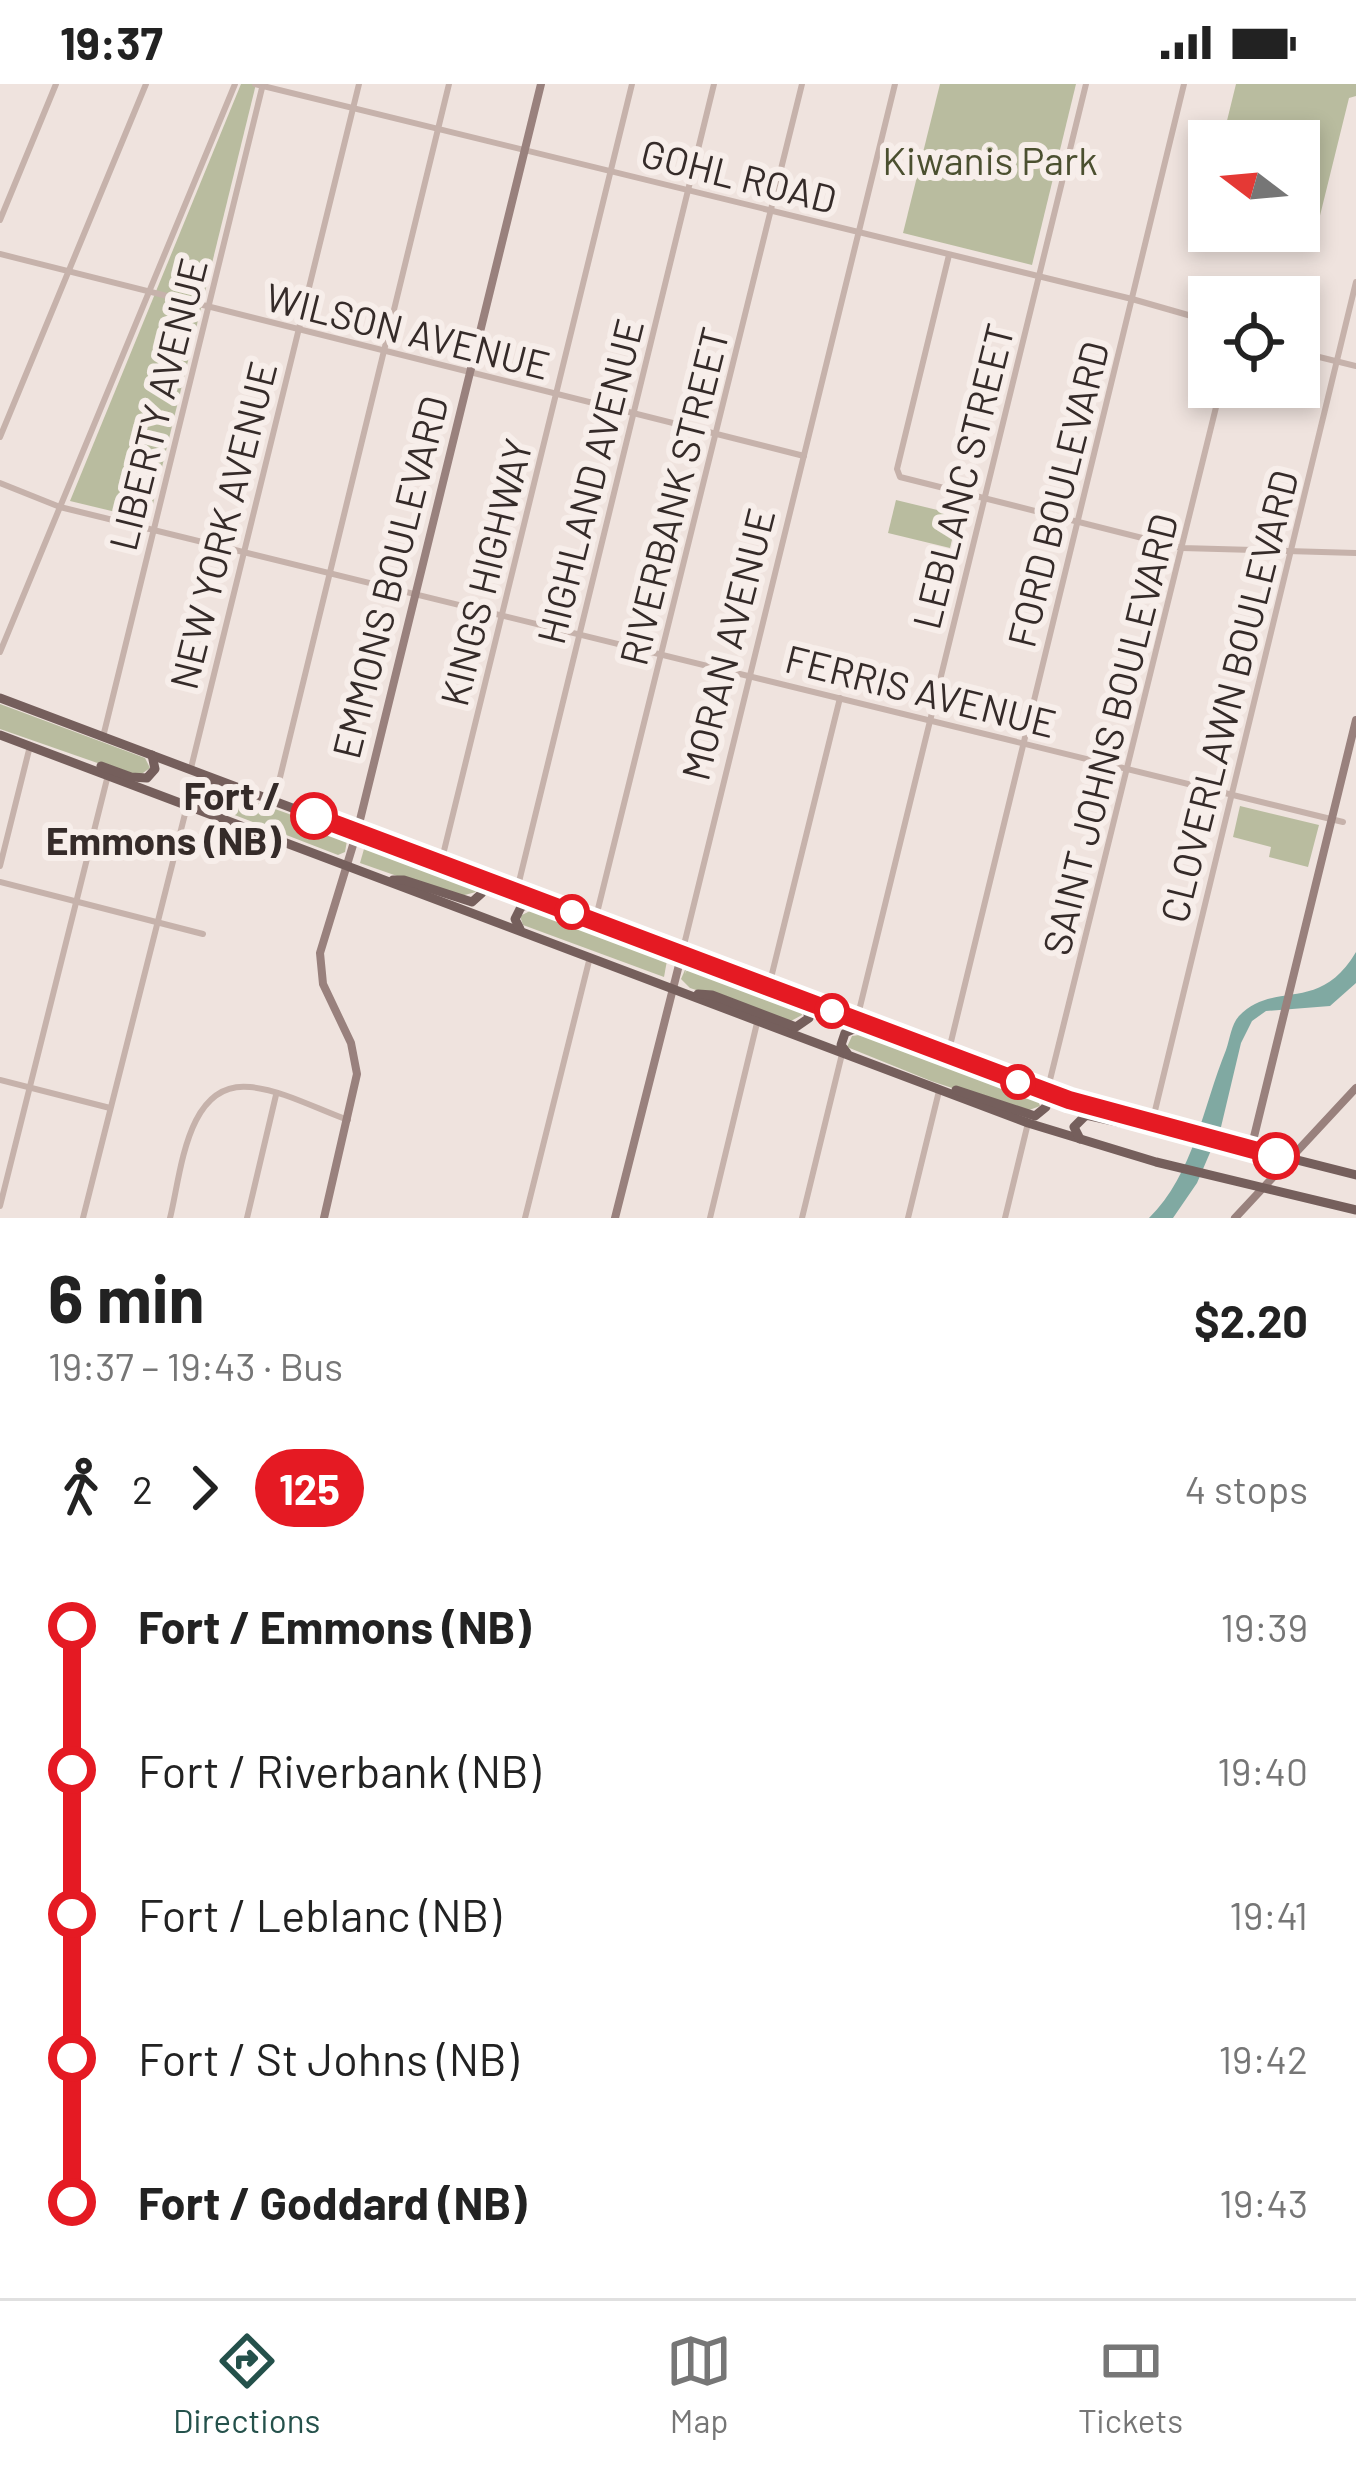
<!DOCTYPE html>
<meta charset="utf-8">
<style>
:root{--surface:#fff;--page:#f2f2f2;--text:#222;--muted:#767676;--line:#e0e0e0;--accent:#24514b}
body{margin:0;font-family:Barlow,sans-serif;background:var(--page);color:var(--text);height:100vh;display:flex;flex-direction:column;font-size:45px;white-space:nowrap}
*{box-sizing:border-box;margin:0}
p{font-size:39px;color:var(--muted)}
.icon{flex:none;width:66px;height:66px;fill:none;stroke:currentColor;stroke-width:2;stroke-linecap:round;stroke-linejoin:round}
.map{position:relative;height:1134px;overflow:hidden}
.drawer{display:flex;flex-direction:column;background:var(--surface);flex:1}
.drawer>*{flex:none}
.badge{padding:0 24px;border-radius:39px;font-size:42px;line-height:78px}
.needle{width:78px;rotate:286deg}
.buttons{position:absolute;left:1188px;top:36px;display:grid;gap:24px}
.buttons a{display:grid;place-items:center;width:132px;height:132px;border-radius:0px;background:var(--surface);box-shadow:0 6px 18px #0003;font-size:60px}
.map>.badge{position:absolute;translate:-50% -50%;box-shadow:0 0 0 6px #fff}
.legs{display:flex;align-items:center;gap:18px;height:132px;padding:0 48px;font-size:39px}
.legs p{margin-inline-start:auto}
.summary{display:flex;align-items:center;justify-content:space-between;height:204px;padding:0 48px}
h1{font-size:66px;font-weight:700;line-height:90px}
ul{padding:0 48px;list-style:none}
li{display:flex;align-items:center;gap:42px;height:144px;font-size:45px}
li i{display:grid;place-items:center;width:18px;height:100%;margin:0 15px;background:currentColor}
li i::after{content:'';width:30px;height:30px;margin:-15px;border:9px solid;border-radius:50%;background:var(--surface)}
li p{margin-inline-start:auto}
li:first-child i{background:linear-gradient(#0000 50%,currentColor 0)}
li:last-child i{background:linear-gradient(currentColor 50%,#0000 0)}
.status{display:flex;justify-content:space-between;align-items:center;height:84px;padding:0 60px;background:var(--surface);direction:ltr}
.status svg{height:33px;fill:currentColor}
.dock{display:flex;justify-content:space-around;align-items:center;height:168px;border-top:3px solid var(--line);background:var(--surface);font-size:33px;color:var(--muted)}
.dock a{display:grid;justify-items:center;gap:6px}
.dock .active{color:var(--accent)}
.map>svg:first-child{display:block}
.green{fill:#b9bc9f}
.water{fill:#80a9a2}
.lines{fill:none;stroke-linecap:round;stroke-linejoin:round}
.street{stroke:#c6b2ab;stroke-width:6}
.secondary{stroke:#99817d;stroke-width:8}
.primary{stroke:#755f5c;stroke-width:9}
.line-1-casing{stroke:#fff;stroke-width:27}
.line-1{stroke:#e51a23;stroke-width:18}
.stop-1-dot{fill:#fff;stroke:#e51a23;stroke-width:6}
.labels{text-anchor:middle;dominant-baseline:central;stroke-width:12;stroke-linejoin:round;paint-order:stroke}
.park-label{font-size:39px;fill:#4b5030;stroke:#f7eeea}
.street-label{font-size:39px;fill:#352b29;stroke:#f7eeea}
.stop-label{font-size:39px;font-weight:bold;fill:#352b29;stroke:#f7eeea;text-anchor:end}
</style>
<div class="status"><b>19:37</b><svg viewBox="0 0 49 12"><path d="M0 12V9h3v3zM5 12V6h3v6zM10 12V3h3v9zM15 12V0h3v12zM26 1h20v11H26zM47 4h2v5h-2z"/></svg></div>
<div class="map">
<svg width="1356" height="1134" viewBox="0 0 1356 1134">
<rect width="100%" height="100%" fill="#efe3de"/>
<!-- green -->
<g class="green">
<path d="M 241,0 L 256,0 L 149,436 L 70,417 Z"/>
<path d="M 940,0 L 1076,0 L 1032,181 L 903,149 Z"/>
<path d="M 1236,0 L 1356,0 L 1356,12 L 1349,14 L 1312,164 L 1242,147 L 1299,147 L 1299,57 L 1222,57 Z"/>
<path d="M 896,416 L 958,431 L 950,464 L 888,449 Z"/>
<path d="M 0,620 L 145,674 L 150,684 L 140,691 L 129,690 L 0,645 Z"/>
<path d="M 213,703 L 345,750 L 345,753 L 348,751 L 345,768 L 338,771 L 193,715 L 198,704 Z"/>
<path d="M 1240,722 L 1319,741 L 1308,783 L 1269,773 L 1271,763 L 1233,753 Z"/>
<path d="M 366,758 L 470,796 L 476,808 L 457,813 L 360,779 Z"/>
<path d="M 534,825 L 668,871 L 664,893 L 523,841 L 520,832 Z"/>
<path d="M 688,879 L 685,890 L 690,879 L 799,921 L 802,931 L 791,937 L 690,904 L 681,895 Z"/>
<path d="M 866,950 L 1036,1011 L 1040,1022 L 1024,1028 L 931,997 L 847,963 L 852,952 Z"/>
</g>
<!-- water -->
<path class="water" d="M 1356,868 L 1356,899 L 1330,922 L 1266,927 L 1252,937 L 1241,959 L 1221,1043 L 1197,1099 L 1173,1134 L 1149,1134 C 1194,1090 1203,1022 1226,966 C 1230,955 1231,941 1239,932 C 1274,895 1319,931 1356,868 Z"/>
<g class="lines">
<!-- street -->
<g class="street">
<path d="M 255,0 L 1132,215 L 1209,237"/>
<path d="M 0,136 L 56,0"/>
<path d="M 0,170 L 804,372"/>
<path d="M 949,171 L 897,385 L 900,393 L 1182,464 L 1356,469"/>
<path d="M 1243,213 L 1247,197"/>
<path d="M 1299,268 L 1356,282"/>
<path d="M 0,353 L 146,0"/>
<path d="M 0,399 L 60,423 L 1343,738"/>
<path d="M 0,568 L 235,0"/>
<path d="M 103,653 L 262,4"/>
<path d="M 191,684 L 359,0"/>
<path d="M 274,718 L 449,0"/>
<path d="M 441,779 L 632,0"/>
<path d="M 0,782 L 30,662"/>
<path d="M 0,798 L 203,850"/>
<path d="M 517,806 L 714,0"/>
<path d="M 595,837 L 802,0"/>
<path d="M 682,869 L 895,0"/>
<path d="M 769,902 L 840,614"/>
<path d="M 857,935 L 1086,0"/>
<path d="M 948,970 L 1184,0"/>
<path d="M 0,996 L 110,1024"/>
<path d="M 1047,1008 L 1221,303"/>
<path d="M 1152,1039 L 1356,198"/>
<path d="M 0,1122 L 108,691"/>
<path d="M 83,1134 L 187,722"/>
<path d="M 170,1134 C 181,1091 186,996 250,1003 C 282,1006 317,1025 348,1036"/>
<path d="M 247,1134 L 276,1011"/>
<path d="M 525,1134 L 590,873"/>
<path d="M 710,1134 L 757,939"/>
<path d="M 802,1134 L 842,970"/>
<path d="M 908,1134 L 939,1007"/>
<path d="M 1005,1134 L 1028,1039"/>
</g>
<!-- secondary -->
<g class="secondary">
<path d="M 1251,1065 L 1356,636"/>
<path d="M 324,1134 L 357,990 L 351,959 L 323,900 L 320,869 L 357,748 L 541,0"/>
<path d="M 615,1134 L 682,869"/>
<path d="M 1235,1134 L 1356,1004"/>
</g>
<!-- primary -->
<g class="primary">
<path d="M 0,614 L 1047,1008 L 1115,1030 L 1356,1091"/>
<path d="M 0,651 L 1028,1039 L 1156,1078 L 1356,1126"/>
<path d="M 101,682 L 131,693 L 147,694 L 155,685 L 152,671"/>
<path d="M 187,722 L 186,708 L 198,698 L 237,710"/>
<path d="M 393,796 L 404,796 L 472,818 L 482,809 L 477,793"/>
<path d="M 520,845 L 515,835 L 521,823 L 528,820 L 549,826"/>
<path d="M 698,910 L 712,911 L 796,943 L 809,934 L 805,919"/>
<path d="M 847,969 L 841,961 L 845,949 L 854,945 L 869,948"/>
<path d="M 956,1006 L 1035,1032 L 1046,1023 L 1047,1008"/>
<path d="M 1080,1055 L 1074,1043 L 1086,1031 L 1158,1047 L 1164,1042"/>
</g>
</g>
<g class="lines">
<!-- line-1 casing -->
<g class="line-1-casing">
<path id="line-1" d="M 314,732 L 1069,1016 L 1276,1072"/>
</g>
<!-- line-1 -->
<use href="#line-1" class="line-1"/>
</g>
<!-- markers -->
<g class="stop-1-dot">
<circle cx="314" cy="732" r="21"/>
<circle cx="572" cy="828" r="15"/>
<circle cx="832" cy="927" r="15"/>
<circle cx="1018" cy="998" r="15"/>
<circle cx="1276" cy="1072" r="21"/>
</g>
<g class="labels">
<!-- park labels -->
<g class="park-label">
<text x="990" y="75">Kiwanis Park</text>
</g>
<!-- street labels -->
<g class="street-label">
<text transform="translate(739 91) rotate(14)">GOHL ROAD</text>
<text transform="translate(408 246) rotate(14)">WILSON AVENUE</text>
<text transform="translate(157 320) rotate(-76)">LIBERTY AVENUE</text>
<text transform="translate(962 392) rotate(-76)">LEBLANC STREET</text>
<text transform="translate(589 397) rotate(-76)">HIGHLAND AVENUE</text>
<text transform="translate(1057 410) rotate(-76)">FORD BOULEVARD</text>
<text transform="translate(673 412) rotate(-76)">RIVERBANK STREET</text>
<text transform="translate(222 441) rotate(-76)">NEW YORK AVENUE</text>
<text transform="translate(485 488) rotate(-76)">KINGS HIGHWAY</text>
<text transform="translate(389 493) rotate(-76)">EMMONS BOULEVARD</text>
<text transform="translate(727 560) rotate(-76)">MORAN AVENUE</text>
<text transform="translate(921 606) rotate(14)">FERRIS AVENUE</text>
<text transform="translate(1228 612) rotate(-76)">CLOVERLAWN BOULEVARD</text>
<text transform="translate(1109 650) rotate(-76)">SAINT JOHNS BOULEVARD</text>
</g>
<!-- stop labels -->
<g class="stop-label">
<text x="281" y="710">Fort /<tspan x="281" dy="45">Emmons (NB)</tspan></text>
</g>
</g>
</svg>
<div class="buttons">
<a><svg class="needle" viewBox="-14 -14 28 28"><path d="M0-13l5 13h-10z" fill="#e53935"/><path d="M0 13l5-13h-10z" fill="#767676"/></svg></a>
<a><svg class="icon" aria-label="locate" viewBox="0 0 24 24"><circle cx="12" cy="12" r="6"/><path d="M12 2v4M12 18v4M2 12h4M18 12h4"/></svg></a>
</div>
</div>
<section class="drawer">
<div class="summary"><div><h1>6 min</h1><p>19:37 – 19:43 · Bus</p></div><b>$2.20</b></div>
<div class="legs"><svg class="icon" aria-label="walk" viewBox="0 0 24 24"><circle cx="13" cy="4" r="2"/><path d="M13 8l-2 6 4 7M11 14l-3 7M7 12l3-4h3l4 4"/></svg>2<svg class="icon" aria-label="forward" viewBox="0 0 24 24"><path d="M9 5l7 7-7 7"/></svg><b class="badge" style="background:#e51a23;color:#fff">125</b><p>4 stops</p></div>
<ul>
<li><i style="color:#e51a23"></i><b>Fort / Emmons (NB)</b><p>19:39</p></li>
<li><i style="color:#e51a23"></i><span>Fort / Riverbank (NB)</span><p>19:40</p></li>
<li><i style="color:#e51a23"></i><span>Fort / Leblanc (NB)</span><p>19:41</p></li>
<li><i style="color:#e51a23"></i><span>Fort / St Johns (NB)</span><p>19:42</p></li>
<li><i style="color:#e51a23"></i><b>Fort / Goddard (NB)</b><p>19:43</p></li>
</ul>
</section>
<nav class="dock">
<a class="active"><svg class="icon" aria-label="directions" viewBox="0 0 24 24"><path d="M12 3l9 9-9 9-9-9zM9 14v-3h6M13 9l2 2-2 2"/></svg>Directions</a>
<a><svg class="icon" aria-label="map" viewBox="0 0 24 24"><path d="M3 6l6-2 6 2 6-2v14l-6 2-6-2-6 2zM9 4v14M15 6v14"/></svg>Map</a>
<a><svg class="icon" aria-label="tickets" viewBox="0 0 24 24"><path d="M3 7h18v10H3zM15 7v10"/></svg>Tickets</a>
</nav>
